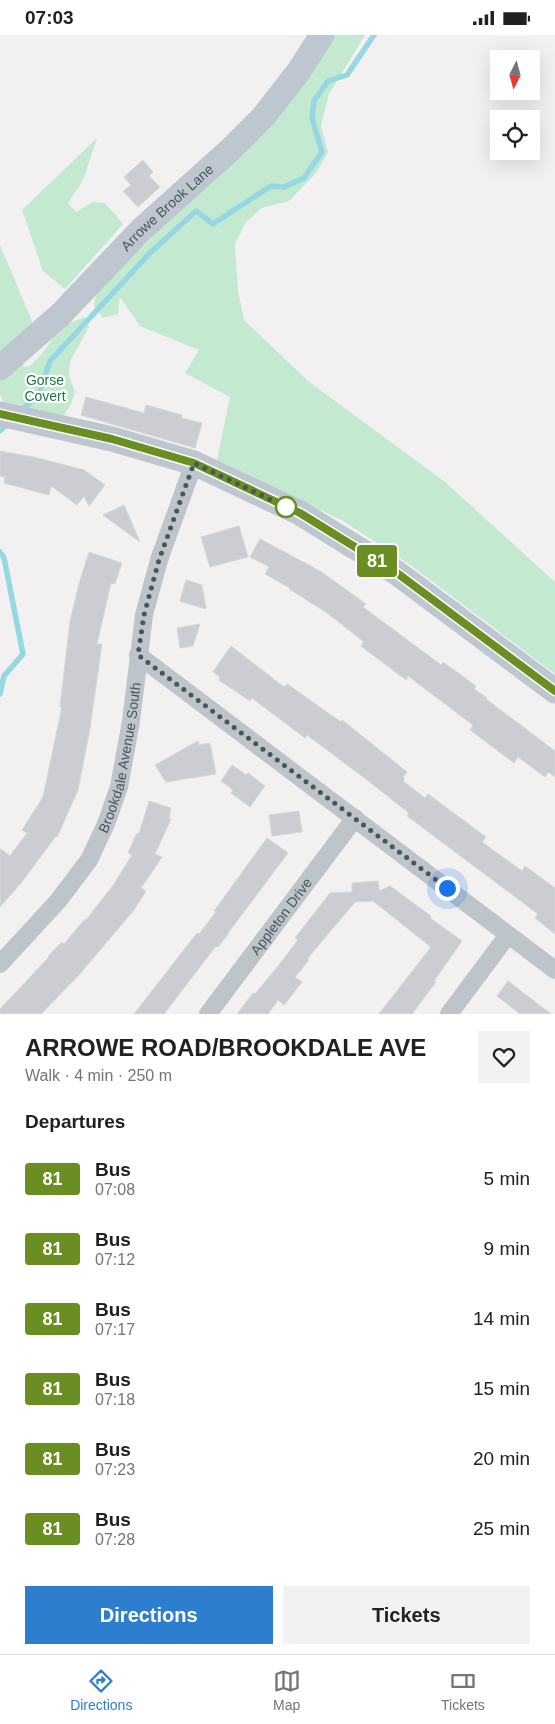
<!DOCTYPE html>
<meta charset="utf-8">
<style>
:root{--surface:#fff;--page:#f2f2f2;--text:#202124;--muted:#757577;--line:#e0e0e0;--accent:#2d7ecf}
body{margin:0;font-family:Arial,sans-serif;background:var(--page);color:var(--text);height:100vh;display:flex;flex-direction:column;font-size:19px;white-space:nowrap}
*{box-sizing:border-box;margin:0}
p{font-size:16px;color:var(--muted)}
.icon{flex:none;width:28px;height:28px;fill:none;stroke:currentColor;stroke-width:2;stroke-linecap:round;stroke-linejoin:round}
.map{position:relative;height:979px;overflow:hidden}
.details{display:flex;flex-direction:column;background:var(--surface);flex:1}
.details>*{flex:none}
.badge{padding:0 10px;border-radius:4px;font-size:18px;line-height:32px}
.needle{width:32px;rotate:186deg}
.fabs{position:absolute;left:490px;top:15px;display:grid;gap:10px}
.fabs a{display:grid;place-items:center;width:50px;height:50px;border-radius:0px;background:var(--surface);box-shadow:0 5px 20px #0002;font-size:25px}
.you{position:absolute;width:25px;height:25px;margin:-12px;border:4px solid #fff;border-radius:50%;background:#1a73e8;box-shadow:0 0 0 8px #1a73e833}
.map>.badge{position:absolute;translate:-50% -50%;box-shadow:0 0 0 2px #fff}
h2{padding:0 25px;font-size:19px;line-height:45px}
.round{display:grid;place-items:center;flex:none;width:52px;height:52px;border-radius:0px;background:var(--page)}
.overview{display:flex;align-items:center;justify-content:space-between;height:85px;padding:0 25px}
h1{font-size:24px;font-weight:600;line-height:38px}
.button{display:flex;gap:10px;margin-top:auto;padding:10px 25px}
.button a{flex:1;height:58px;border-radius:0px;background:var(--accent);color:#fff;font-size:20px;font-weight:600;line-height:58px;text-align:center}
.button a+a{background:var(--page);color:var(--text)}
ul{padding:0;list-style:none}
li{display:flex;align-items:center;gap:15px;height:70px;padding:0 25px}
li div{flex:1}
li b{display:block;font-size:19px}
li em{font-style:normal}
li .badge{min-width:55px;font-weight:700;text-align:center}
.status{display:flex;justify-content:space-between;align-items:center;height:35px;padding:0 25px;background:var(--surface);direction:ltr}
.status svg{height:14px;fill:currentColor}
.dock{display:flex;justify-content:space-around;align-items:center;height:70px;border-top:1px solid var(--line);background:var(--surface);font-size:14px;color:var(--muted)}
.dock a{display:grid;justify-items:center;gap:2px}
.dock .active{color:var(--accent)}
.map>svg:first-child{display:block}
.green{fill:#c3ead0}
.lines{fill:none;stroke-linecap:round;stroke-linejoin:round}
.stream{stroke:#95d8e3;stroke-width:5.5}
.building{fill:#cbcdd2;stroke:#d4d7da}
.street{stroke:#bdc5cb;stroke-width:18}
.secondary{stroke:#bec7cf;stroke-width:25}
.line-casing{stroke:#fff;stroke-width:11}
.line{stroke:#6b8e23;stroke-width:8}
.walk{stroke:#4a545b;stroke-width:5;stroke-dasharray:0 9}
.stop-dot{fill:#fff;stroke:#6b8e23;stroke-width:2.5}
.labels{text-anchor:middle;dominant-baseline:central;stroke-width:4.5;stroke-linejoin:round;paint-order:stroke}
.street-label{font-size:14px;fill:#4a545b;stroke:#fff}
.park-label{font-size:14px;fill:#227546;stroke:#fff}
</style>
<div class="status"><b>07:03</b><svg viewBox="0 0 49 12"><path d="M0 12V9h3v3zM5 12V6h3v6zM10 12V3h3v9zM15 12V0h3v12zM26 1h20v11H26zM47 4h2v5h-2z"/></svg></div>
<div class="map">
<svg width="555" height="979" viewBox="0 0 555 979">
<rect width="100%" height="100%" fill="#f2f0f0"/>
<!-- green -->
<g class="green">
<path d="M 334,0 L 365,0 L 329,59 L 321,91 L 328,117 L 316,138 L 289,166 L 262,173 L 246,187 L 235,209 L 238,256 L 244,285 L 308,346 L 445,447 L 555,547 L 555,639 L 409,529 L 343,486 L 258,445 L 216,429 L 230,362 L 185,338 L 199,315 L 140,291 L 120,262 L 118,279 L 103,283 L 94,271 L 96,256 L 148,207 L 157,195 Z"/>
<path d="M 97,103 L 83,145 L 68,168 L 76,177 L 93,167 L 105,168 L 123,189 L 65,254 L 43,236 L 22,175 Z"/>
<path d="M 0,210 L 32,286 L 32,303 L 23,332 L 30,331 L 45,315 L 58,295 L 68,288 L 85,282 L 89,292 L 70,326 L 69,340 L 75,358 L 71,369 L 64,380 L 53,382 L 6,373 L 0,359 Z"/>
</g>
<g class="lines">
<!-- stream -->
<g class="stream">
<path d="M 20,377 L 39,359 L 50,326 L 150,218 L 196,176 L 213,189 L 271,151 L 284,152 L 304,143 L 322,117 L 312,83 L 314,66 L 328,46 L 347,40 L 374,0"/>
<path d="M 0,396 L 8,388"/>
<path d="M 0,517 L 4,523 L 23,619 L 4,641 L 0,659"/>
</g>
</g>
<!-- building -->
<g class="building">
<path d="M 143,125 L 153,137 L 149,141 L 160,152 L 138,172 L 123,156 L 131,150 L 124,142 Z"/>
<path d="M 86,362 L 144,378 L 146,370 L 182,380 L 181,383 L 202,388 L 195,413 L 81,380 Z"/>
<path d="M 0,416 L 34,422 L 84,435 L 105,450 L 89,471 L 84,461 L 77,470 L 51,451 L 49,460 L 4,448 L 5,442 L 0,441 Z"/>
<path d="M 124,470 L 140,507 L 103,480 Z"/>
<path d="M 239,491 L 248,522 L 210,532 L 201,502 Z"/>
<path d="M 260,504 L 320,536 L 366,569 L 363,572 L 441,630 L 443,627 L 476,651 L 474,654 L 487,663 L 486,664 L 555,716 L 555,742 L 548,737 L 545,742 L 518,722 L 514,728 L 470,695 L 473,690 L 408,641 L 406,645 L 361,611 L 364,607 L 326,577 L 289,554 L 290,553 L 265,539 L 269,532 L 250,522 Z"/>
<path d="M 89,517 L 122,528 L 115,549 L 111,548 L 97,609 L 102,609 L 90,693 L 78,755 L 57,802 L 56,801 L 21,848 L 0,872 L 0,813 L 10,821 L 27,798 L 22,795 L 43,762 L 62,672 L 60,672 L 70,586 L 79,549 Z"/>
<path d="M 186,545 L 202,550 L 206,574 L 180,566 Z"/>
<path d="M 200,589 L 193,611 L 180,613 L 177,593 Z"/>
<path d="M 231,611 L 284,652 L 287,649 L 341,687 L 342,685 L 407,737 L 403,742 L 405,744 L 403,746 L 425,763 L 428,759 L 486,802 L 482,807 L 522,836 L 525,831 L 555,853 L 555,899 L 535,883 L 538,879 L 407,781 L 409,778 L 371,748 L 307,700 L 305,703 L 252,663 L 250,666 L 219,645 L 220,642 L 213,637 Z"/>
<path d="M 198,706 L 199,710 L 210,708 L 216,739 L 166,747 L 155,730 Z"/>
<path d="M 232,730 L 246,740 L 248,738 L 265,751 L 250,772 L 231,758 L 233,755 L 221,746 Z"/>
<path d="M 149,766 L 171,773 L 169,784 L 171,784 L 155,819 L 162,822 L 141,853 L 146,856 L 134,875 L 78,941 L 41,979 L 0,979 L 0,974 L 49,922 L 48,921 L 62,907 L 64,909 L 85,884 L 86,885 L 114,849 L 132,820 L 128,818 L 137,798 L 139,799 Z"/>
<path d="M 299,776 L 302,797 L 272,801 L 269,780 Z"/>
<path d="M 267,803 L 288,818 L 228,898 L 229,898 L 218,912 L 216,911 L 164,979 L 134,979 L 197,898 L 199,899 L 216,877 L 214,876 Z"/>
<path d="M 378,846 L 379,856 L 390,851 L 431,881 L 430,883 L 462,906 L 434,946 L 436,947 L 412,979 L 379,979 L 431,912 L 373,866 L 355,867 L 307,924 L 309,925 L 295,942 L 302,947 L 284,970 L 278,965 L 268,979 L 237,979 L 253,958 L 255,959 L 279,930 L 298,905 L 295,903 L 330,858 L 352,857 L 352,848 Z"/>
<path d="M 508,946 L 551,979 L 520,979 L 497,961 Z"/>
</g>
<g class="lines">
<!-- street -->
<g class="street">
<path d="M 138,620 L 555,935"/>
<path id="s1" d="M 0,929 L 58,866 L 89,825 L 106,789 L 119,752 L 131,686 L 144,580 L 159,525 L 194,428"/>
<path id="s2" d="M 208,979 L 355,783"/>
<path d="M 449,979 L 508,900"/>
</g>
<!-- secondary -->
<g class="secondary">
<path id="s3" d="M 0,333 L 61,279 L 141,195 L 230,115 L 263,82 L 299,36 L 322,0"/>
<path d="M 0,379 L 112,404 L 194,428 L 300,478 L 397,538 L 555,656"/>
</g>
</g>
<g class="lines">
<!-- line casing -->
<g class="line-casing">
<path id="line" d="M 0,379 L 112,404 L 194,428 L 300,478 L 397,538 L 555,656"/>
</g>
<!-- line -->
<use href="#line" class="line"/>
<!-- walk -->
<path class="walk" d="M 286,472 L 194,428 L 159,525 L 144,580 L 138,620 L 447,853"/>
</g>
<!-- markers -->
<circle class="stop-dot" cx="286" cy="472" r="10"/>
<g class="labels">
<!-- street labels -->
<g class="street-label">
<text stroke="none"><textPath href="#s3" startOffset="232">Arrowe Brook Lane</textPath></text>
<text stroke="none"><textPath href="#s1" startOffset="245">Brookdale Avenue South</textPath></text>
<text stroke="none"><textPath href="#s2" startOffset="122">Appleton Drive</textPath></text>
</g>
<!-- park labels -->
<g class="park-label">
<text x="45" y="345">Gorse<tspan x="45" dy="16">Covert</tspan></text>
</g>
</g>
</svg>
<div class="fabs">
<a><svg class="needle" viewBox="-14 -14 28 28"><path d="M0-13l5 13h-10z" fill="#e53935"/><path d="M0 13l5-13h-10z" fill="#757577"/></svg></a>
<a><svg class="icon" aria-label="locate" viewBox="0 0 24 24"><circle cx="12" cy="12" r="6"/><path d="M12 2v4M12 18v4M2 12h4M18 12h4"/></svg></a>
</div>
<div class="you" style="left:447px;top:853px"></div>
<b class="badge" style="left:377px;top:526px;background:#6b8e23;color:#fff">81</b>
</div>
<section class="details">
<div class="overview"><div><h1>ARROWE ROAD/BROOKDALE AVE</h1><p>Walk · 4 min · 250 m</p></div><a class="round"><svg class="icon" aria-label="heart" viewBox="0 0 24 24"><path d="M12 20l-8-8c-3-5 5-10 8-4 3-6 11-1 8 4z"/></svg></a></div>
<h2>Departures</h2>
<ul>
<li><span class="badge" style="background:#6b8e23;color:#fff">81</span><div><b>Bus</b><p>07:08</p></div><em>5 min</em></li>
<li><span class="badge" style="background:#6b8e23;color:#fff">81</span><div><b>Bus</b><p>07:12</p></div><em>9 min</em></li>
<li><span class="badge" style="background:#6b8e23;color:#fff">81</span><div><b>Bus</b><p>07:17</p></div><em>14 min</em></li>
<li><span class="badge" style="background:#6b8e23;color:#fff">81</span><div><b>Bus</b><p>07:18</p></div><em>15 min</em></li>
<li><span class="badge" style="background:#6b8e23;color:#fff">81</span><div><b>Bus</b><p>07:23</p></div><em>20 min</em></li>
<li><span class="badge" style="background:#6b8e23;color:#fff">81</span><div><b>Bus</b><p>07:28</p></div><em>25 min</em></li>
</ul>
<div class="button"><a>Directions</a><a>Tickets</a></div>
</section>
<nav class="dock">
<a class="active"><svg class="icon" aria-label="directions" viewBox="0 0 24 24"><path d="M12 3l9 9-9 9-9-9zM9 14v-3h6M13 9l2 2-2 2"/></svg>Directions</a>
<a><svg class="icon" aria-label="map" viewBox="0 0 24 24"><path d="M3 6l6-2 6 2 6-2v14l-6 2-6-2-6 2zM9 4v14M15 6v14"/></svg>Map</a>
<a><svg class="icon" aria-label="tickets" viewBox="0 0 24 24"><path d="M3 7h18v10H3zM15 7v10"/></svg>Tickets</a>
</nav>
